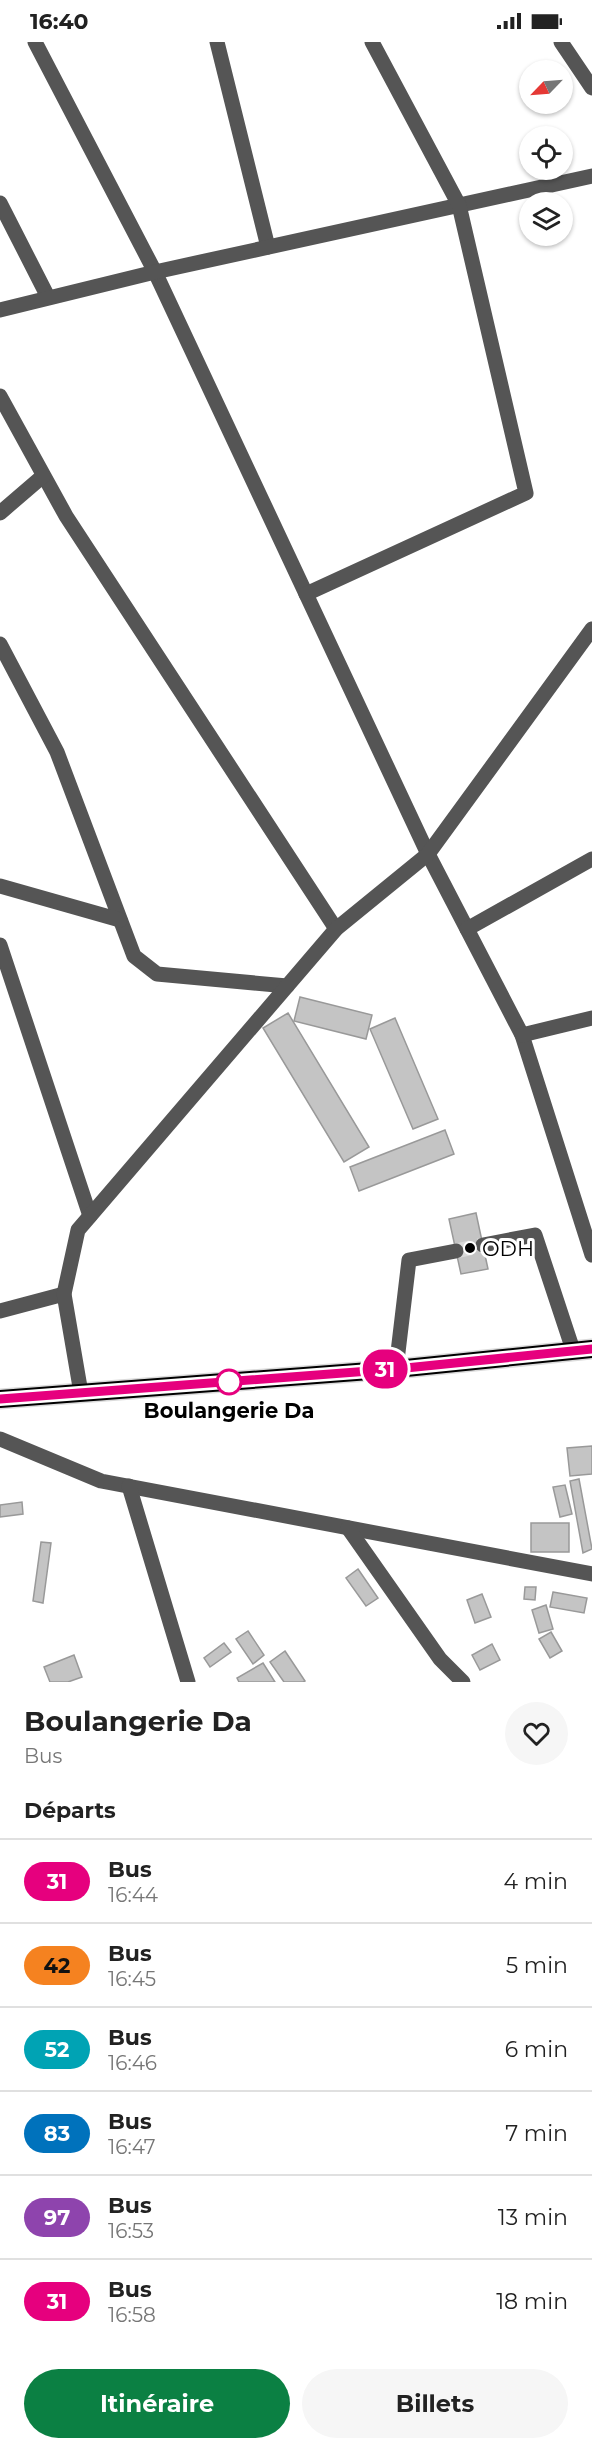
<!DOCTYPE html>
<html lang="fr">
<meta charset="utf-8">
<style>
:root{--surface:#fff;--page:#f6f6f6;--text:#222;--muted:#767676;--line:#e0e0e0;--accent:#0b8043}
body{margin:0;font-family:Montserrat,sans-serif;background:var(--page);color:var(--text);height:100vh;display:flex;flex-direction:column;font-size:22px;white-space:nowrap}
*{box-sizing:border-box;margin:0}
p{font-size:20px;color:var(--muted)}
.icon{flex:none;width:33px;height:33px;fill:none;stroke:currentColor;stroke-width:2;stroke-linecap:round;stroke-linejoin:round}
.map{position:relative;height:1640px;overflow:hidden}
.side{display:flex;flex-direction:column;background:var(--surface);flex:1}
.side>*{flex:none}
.badge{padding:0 12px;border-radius:20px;font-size:21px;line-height:39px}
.needle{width:39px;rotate:245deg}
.controls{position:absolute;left:519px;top:18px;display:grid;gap:12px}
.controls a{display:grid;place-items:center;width:54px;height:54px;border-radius:50%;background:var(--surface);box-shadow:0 2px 4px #0004;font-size:30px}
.map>.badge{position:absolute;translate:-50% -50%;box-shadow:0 0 0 3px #fff}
h2{padding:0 24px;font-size:22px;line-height:54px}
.round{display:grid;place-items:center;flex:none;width:63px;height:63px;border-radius:32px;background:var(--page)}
.head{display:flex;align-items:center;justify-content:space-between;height:102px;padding:0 24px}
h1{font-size:28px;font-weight:700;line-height:45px}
.primary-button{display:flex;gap:12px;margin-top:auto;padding:12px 24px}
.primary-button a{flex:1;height:69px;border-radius:36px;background:var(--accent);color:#fff;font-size:24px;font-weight:700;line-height:69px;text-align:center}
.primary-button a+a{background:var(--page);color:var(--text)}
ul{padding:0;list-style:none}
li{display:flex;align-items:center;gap:18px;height:84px;padding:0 24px;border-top:2px solid var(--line)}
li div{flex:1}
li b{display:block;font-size:22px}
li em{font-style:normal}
li .badge{min-width:66px;font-weight:700;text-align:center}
.status{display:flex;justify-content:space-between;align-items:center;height:42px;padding:0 30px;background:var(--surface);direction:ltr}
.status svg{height:16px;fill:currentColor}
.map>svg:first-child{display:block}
.building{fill:#c4c4c4;stroke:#999;stroke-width:1.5}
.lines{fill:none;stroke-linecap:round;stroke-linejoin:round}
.minor-tunnel{stroke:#d9d9d9;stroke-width:15;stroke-dasharray:15 8;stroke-linecap:butt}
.highway-casing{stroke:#dbdbdb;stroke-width:21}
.minor{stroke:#555;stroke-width:15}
.highway{stroke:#000;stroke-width:18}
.line-casing{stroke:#fff;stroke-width:14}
.line{stroke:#e6007e;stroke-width:9}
.poi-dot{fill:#000;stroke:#fff;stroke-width:2}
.stop-dot{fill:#fff;stroke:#e6007e;stroke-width:3}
.labels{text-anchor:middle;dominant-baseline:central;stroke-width:6;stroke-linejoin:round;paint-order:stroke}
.poi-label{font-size:21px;fill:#000;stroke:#fff;text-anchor:start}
.stop-label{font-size:21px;font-weight:bold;fill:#000;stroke:#fff}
</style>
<div class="status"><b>16:40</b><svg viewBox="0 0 49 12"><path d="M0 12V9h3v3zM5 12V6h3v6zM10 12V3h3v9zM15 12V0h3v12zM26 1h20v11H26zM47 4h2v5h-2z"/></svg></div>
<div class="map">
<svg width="592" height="1640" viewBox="0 0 592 1640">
<rect width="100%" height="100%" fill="#fff"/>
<!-- building -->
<g class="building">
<path d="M 300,955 L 372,973 L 366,997 L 294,979 Z"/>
<path d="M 288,971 L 369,1105 L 344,1120 L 263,986 Z"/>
<path d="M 395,976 L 438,1077 L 413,1087 L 370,987 Z"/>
<path d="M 445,1088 L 454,1112 L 359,1149 L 350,1125 Z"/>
<path d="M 476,1171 L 488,1227 L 461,1232 L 449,1177 Z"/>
<path d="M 592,1404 L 592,1432 L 570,1434 L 567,1406 Z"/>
<path d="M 579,1437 L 592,1507 L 583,1511 L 570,1439 Z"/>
<path d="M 565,1443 L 572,1472 L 560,1475 L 553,1445 Z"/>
<path d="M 22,1460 L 23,1472 L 0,1475 L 0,1463 Z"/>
<rect x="531" y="1481" width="38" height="29"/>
<path d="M 41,1500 L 51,1501 L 43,1561 L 33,1559 Z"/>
<path d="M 358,1527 L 378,1556 L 366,1564 L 346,1536 Z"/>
<path d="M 525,1545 L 536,1545 L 535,1558 L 524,1557 Z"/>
<path d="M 553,1550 L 587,1556 L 584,1571 L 550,1565 Z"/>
<path d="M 482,1552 L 491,1575 L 475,1581 L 467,1558 Z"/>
<path d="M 546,1563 L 553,1587 L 539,1591 L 532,1568 Z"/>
<path d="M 248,1589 L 264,1613 L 253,1622 L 236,1597 Z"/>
<path d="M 551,1590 L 562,1609 L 550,1616 L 539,1597 Z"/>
<path d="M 224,1601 L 231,1610 L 210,1625 L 204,1616 Z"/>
<path d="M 492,1602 L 500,1618 L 480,1628 L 472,1613 Z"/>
<path d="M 285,1609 L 305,1639 L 303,1640 L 284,1640 L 270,1620 Z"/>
<path d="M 74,1613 L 82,1635 L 68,1640 L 50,1640 L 44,1625 Z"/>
<path d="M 263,1621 L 275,1640 L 239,1640 L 237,1636 Z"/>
</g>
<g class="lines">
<!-- minor-tunnel -->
<path class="minor-tunnel" d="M 456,1209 L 483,1203"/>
<!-- highway casing -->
<g class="highway-casing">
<path id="highway" d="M 0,1357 L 396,1327 L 592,1307"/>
</g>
<!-- minor -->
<g class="minor">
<path d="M 35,0 L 155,230 L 428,812 L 522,993 L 592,1213"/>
<path d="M 217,0 L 268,205"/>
<path d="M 561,0 L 592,46"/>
<path d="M 0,161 L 48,255"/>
<path d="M 0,268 L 155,230 L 592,134"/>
<path d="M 0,354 L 66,474 L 336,887"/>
<path d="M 0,471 L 43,434"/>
<path d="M 306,552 L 526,451 L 459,163 L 372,0"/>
<path d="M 0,602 L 57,710 L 134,914 L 157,932 L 287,944"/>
<path d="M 0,844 L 120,878"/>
<path d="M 467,887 L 592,817"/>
<path d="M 0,903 L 90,1174"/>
<path d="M 522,993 L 592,976"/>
<path d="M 483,1203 L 535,1193 L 573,1308"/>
<path d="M 0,1269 L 64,1252"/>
<path d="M 396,1327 L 409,1218 L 456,1209"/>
<path d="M 81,1351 L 64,1252 L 78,1188 L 336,887 L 428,812 L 592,587"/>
<path d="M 0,1397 L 101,1439 L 592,1532"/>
<path d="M 129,1444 L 188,1640"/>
<path d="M 348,1486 L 440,1617 L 463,1640"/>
</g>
<!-- highway -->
<use href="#highway" class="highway"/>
</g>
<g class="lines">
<!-- line casing -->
<g class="line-casing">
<path id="line" d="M 0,1357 L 396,1327 L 592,1307"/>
</g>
<!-- line -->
<use href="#line" class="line"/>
</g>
<!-- markers -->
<circle class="poi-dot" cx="470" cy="1206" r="6"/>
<circle class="stop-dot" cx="229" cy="1340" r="12"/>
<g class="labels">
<!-- poi labels -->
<g class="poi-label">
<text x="482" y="1206">ODH</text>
</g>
<!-- stop labels -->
<g class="stop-label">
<text x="229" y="1368">Boulangerie Da</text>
</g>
</g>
</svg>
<div class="controls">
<a><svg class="needle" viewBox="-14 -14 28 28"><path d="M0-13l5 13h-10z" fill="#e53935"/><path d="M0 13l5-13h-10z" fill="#767676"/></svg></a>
<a><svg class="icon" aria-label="locate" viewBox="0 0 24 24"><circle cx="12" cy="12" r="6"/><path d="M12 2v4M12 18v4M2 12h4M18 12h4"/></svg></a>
<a><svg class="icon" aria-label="layers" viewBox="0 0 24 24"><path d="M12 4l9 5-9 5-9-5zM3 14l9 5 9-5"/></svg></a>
</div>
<b class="badge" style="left:385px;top:1327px;background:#e6007e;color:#fff">31</b>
</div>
<section class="side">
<div class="head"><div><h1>Boulangerie Da</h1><p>Bus</p></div><a class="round"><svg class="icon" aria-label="heart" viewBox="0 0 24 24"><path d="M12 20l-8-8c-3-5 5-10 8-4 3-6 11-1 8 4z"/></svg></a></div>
<h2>Départs</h2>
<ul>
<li><span class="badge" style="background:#e6007e;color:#fff">31</span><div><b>Bus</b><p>16:44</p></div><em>4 min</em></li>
<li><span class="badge" style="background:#f58220;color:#111">42</span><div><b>Bus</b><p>16:45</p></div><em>5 min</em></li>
<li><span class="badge" style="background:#00a3b4;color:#fff">52</span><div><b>Bus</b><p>16:46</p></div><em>6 min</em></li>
<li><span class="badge" style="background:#0072bc;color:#fff">83</span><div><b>Bus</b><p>16:47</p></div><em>7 min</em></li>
<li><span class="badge" style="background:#8e44ad;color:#fff">97</span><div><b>Bus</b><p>16:53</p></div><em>13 min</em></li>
<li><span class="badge" style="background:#e6007e;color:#fff">31</span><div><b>Bus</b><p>16:58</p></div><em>18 min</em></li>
</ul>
<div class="primary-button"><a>Itinéraire</a><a>Billets</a></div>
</section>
